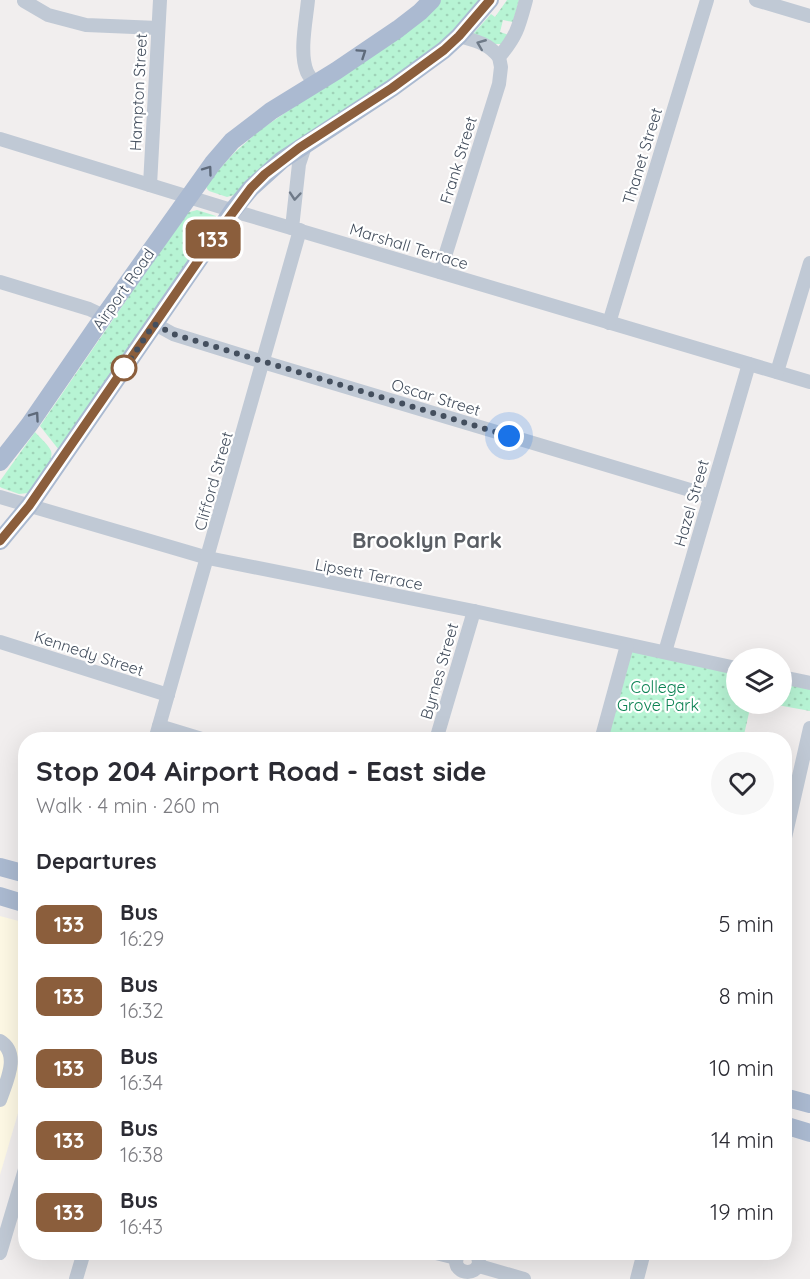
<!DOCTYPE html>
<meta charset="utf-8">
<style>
:root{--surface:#fff;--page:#f7f7f7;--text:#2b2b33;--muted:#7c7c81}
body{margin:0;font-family:Quicksand,sans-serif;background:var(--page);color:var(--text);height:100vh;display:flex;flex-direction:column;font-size:22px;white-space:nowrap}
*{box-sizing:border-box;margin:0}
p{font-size:20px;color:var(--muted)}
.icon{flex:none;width:33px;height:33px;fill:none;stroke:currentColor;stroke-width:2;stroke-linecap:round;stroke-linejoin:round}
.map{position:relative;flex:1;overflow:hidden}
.side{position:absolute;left:18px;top:732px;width:774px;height:528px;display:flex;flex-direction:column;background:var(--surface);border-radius:24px;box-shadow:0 6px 24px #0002}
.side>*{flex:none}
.badge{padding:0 12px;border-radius:9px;font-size:21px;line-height:39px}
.controls{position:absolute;left:726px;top:648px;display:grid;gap:12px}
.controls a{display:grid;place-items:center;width:66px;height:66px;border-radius:50%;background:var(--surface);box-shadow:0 6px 24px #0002;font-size:30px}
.you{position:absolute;width:30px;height:30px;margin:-15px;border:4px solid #fff;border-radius:50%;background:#1a73e8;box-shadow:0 0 0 9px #1a73e833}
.map>.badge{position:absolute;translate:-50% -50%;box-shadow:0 0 0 3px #fff}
h2{padding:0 18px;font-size:22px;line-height:54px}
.round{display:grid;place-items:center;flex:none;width:63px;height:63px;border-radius:32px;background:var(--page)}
.headline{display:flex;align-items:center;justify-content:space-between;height:102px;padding:0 18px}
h1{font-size:28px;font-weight:700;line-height:45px}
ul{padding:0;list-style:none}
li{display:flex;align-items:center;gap:18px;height:72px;padding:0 18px}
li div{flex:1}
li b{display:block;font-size:22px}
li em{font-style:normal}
li .badge{min-width:66px;font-weight:700;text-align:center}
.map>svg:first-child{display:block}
.commercial{fill:#fef9e5}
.grass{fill:url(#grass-dots)}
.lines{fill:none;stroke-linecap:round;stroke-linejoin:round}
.minor{stroke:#c0c9d5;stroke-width:14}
.major{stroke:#abbad1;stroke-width:18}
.oneway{stroke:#6f7a88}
.oneway2{stroke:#5e6a7b}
.line-casing{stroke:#fff;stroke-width:14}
.line{stroke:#8b5e3c;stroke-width:9}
.walk{stroke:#444f5e;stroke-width:6;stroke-dasharray:0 10.8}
.stop-dot{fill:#fff;stroke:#8b5e3c;stroke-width:3}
.labels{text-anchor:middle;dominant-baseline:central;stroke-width:4.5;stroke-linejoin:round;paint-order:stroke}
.street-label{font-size:16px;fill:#444f5e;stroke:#fff}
.park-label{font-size:16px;fill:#0c8353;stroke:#fff}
.district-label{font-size:22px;font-weight:bold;fill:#5a5e64;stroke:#fff}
</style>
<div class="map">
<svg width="810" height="1279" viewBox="0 0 810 1279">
<defs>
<pattern id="grass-dots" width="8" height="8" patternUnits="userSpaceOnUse" patternTransform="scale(1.5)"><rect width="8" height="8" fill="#b7f4d4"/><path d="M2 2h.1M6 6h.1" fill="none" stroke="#9fd3b8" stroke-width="1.8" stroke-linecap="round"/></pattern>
</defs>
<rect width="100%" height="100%" fill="#f1eeee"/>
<!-- commercial -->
<path class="commercial" d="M 0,916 L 26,923 L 25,1089 L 0,1175 Z"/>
<!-- grass -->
<g class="grass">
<path d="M 441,0 L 481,0 L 446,37 L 424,55 L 234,195 L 227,197 L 209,191 L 207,189 L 206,184 L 234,153 L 260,130 L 418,22 Z"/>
<path d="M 507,0 L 519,0 L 513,22 L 503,20 L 500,32 L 509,35 L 503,44 L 495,44 L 472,35 L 491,14 L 495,17 Z"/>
<path d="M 197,210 L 216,216 L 216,219 L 59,450 L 40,426 L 186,213 Z"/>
<path d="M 35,432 C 40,438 48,444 51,451 C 55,462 34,484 28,493 L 19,494 L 2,488 L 0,487 L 0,481 Z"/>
<path d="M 627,645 L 736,668 L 736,704 L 751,704 L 743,739 L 601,740 Z"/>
<path d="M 782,678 L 810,683 L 810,711 L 772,704 L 782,704 Z"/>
</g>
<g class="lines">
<!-- minor -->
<g class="minor">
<path d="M 308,0 C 306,21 299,53 307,72 C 309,76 312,80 315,84"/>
<path d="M 756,0 L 810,16"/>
<path d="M 24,1 L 48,15 L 86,25 L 158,28"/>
<path d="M 459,36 C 476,41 488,43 499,57"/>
<path d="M 0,139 L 244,214 L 810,382"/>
<path d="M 150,185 L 160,0"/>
<path d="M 292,228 L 299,164 L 306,143"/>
<path d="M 440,272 L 499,84 L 501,67 L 499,57 C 517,36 519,26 526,0"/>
<path d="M 0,282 L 89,309 L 104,316"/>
<path d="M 609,323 L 707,0"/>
<path d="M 155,324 L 173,334 L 263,362 L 710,496"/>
<path d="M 777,372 L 810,263"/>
<path d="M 0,497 L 208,558 L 474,611 L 736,668"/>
<path d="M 0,642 L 168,695"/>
<path d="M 665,652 L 749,364"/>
<path d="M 782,677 L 810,683"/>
<path d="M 159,726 L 205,740"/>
<path d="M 155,740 L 300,230"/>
<path d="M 436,740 L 474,611"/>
<path d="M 601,740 L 627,645"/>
<path d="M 784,842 L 810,728"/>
<path d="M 0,1041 C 21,1054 6,1082 0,1100"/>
<path d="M 432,1252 L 456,1258"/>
<path d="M 460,1252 C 456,1257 455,1261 457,1266 C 465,1279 488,1269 475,1252"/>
<path d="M 0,1253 L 26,1166"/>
<path d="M 479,1266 L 524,1279"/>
<path d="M 76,1279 L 84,1252"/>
<path d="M 637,1279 L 644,1252"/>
</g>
<!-- major -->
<g class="major">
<path d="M 0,462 L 29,425 L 104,316 L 213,163 L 232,141 L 271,111 L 336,71 L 398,29 L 420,12 L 432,0"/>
<path d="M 0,541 L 29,506 L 233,210 L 251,188 L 282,160 L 392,88 L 444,50 L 459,36 L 490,0"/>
<path d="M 0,867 L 26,874"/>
<path d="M 0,896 L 26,904"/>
<path d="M 784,1097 L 810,1104"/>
<path d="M 784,1125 L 810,1133"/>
</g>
</g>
<!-- one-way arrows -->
<defs><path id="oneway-chevron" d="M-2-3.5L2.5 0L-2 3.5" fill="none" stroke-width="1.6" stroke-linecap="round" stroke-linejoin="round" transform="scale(1.5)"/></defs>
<g class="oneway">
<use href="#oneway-chevron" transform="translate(481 44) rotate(-158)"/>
<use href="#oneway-chevron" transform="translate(295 196) rotate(95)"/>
</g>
<g class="oneway2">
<use href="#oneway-chevron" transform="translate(362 53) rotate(-34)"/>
<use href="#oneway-chevron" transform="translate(208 170) rotate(-54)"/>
<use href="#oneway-chevron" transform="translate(35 416) rotate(-55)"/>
</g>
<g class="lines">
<!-- line casing -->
<g class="line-casing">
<path id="line" d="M 0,541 L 29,506 L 214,238 L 251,188 L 265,174 L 299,148 L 392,88 L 444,50 L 459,36 L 490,0"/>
</g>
<!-- line -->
<use href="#line" class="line"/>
<!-- walk -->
<path class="walk" d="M 124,368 L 119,377 L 154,324 L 173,334 L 509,436"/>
</g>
<!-- markers -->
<circle class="stop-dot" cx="124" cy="368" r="12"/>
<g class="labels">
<!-- street labels -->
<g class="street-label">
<text transform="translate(138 92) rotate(-87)">Hampton Street</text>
<text transform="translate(642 156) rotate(-73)">Thanet Street</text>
<text transform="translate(458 160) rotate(-73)">Frank Street</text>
<text transform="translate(409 246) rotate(17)">Marshall Terrace</text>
<text transform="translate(123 289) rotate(-55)">Airport Road</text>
<text transform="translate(436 397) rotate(17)">Oscar Street</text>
<text transform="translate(213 481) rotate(-74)">Clifford Street</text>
<text transform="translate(691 503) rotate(-74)">Hazel Street</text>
<text transform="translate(369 574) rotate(11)">Lipsett Terrace</text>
<text transform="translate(89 653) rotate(18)">Kennedy Street</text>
<text transform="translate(439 671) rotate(-74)">Byrnes Street</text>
</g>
<!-- park labels -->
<g class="park-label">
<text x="658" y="687">College<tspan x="658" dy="18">Grove Park</tspan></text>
</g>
<!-- district labels -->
<g class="district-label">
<text x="427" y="540">Brooklyn Park</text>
</g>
</g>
</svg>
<div class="controls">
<a><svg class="icon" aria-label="layers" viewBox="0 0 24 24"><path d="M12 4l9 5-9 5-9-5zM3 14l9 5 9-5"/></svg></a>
</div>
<div class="you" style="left:509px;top:436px"></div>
<b class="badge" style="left:213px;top:239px;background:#8b5e3c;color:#fff">133</b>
<section class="side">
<div class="headline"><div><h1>Stop 204 Airport Road - East side</h1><p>Walk · 4 min · 260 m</p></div><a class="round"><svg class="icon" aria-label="heart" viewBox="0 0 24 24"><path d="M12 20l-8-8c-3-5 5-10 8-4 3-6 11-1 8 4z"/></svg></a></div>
<h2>Departures</h2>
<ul>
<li><span class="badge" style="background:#8b5e3c;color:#fff">133</span><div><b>Bus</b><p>16:29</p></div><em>5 min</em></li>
<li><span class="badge" style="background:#8b5e3c;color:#fff">133</span><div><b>Bus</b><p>16:32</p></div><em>8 min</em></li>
<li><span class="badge" style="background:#8b5e3c;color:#fff">133</span><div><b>Bus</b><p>16:34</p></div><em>10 min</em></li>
<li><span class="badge" style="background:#8b5e3c;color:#fff">133</span><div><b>Bus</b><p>16:38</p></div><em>14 min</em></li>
<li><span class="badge" style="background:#8b5e3c;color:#fff">133</span><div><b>Bus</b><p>16:43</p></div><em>19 min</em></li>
</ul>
</section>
</div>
